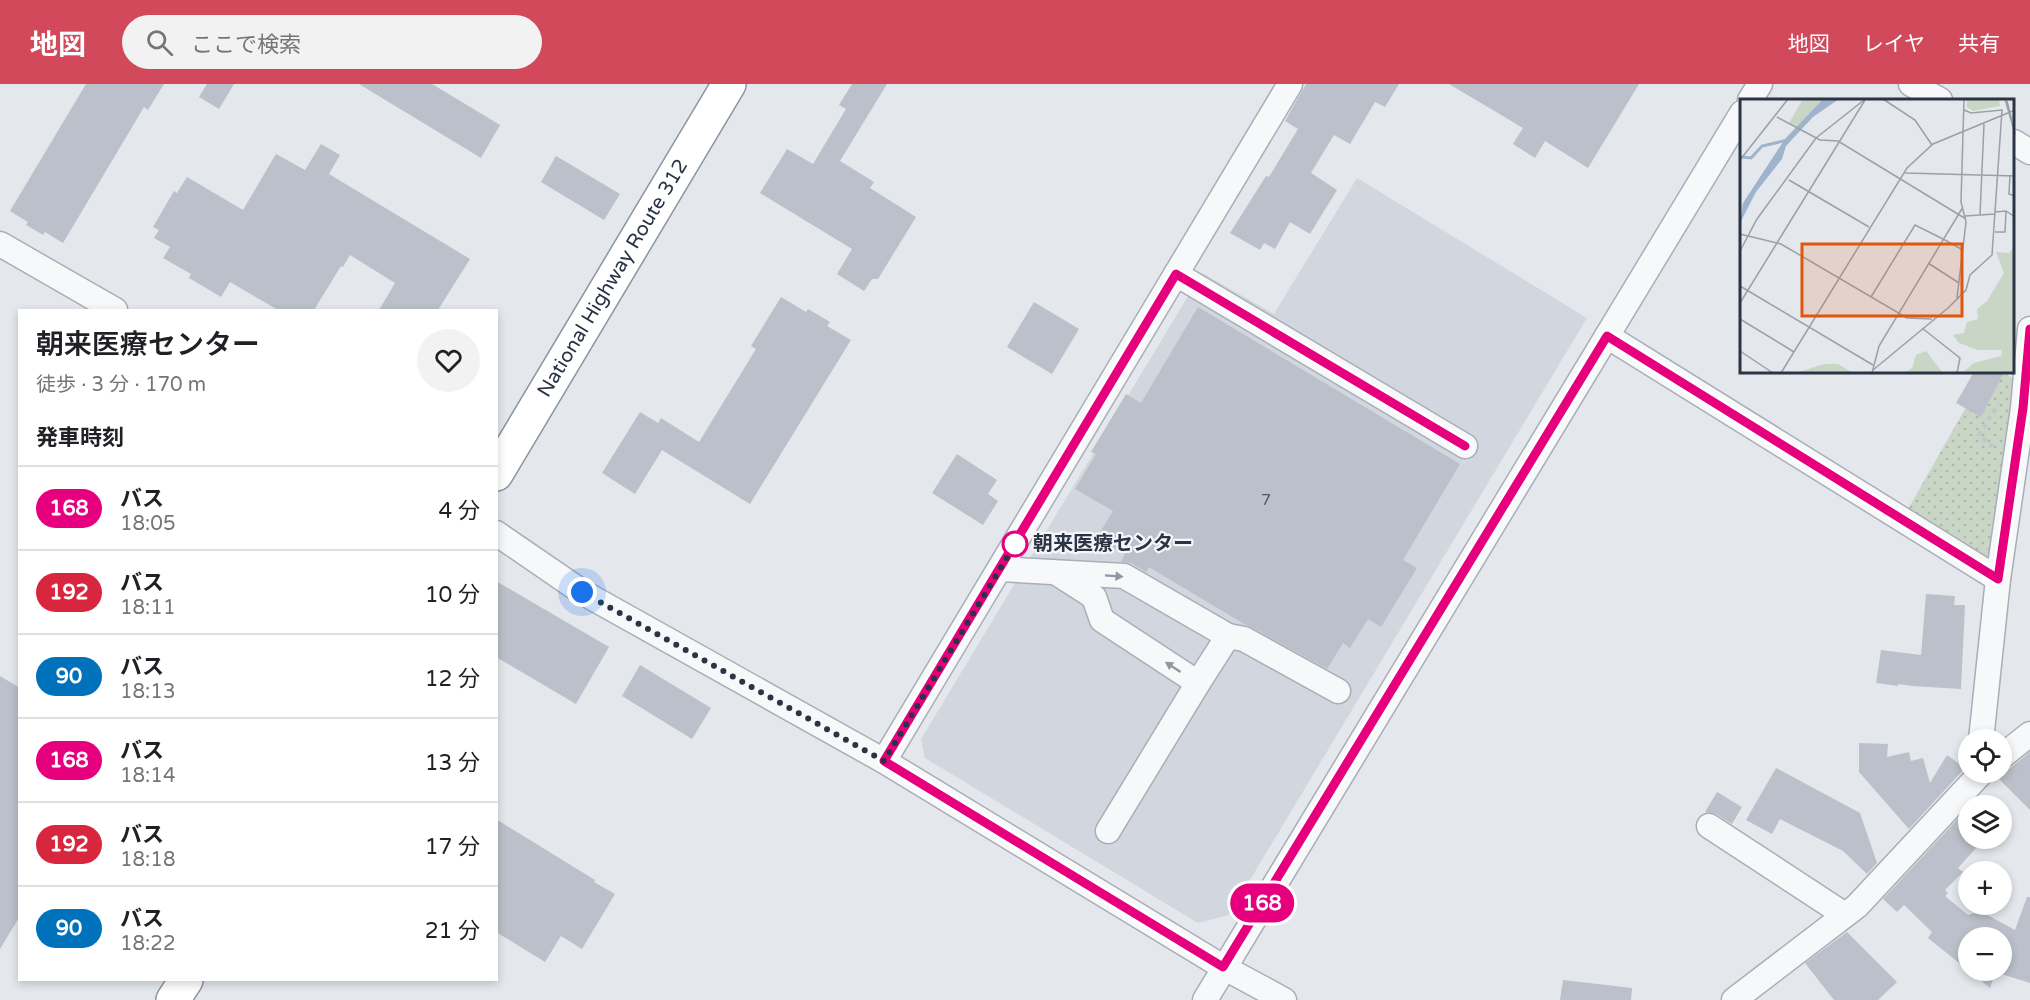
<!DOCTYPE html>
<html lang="ja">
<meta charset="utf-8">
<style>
:root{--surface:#fff;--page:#f2f2f2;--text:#202124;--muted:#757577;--line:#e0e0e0;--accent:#d1495b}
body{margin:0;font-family:"Varela Round","Noto Sans JP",sans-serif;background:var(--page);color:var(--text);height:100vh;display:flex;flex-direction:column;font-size:22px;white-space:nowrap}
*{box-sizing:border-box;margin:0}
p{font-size:20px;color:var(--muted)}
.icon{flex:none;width:33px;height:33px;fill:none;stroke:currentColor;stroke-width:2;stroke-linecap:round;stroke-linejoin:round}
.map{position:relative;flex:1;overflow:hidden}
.side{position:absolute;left:18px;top:225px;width:480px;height:672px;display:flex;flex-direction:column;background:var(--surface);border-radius:0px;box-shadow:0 3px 9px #0003}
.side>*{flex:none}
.badge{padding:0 12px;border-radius:20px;font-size:21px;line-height:39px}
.tools{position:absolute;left:1958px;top:645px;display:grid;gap:12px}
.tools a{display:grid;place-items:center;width:54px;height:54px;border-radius:50%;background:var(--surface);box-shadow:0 3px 9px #0003;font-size:30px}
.you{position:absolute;width:30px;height:30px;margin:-15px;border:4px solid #fff;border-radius:50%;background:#1a73e8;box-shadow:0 0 0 9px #1a73e833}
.map>.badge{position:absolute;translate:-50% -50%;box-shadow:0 0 0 3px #fff}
h2{padding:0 18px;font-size:22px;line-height:54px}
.round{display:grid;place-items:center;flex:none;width:63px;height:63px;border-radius:32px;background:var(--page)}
.summary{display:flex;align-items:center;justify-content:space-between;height:102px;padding:0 18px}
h1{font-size:28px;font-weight:600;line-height:45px}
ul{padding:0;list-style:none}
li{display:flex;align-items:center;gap:18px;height:84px;padding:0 18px;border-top:2px solid var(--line)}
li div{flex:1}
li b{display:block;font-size:22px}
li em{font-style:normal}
li .badge{min-width:66px;font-weight:700;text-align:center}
header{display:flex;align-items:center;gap:36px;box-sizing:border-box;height:84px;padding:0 30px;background:var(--accent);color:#fff}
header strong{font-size:28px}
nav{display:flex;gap:33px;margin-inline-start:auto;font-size:21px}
.search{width:420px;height:54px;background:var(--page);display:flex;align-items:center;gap:15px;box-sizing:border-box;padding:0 21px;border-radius:33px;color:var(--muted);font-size:22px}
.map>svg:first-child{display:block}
.built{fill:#d2d6de}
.park{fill:url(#park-dots)}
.building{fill:#bbc0ca}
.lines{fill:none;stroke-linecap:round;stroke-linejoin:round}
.minor-casing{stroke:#a9aeb7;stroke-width:27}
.highway-casing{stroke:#8b94a3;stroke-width:36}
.path{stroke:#c2c5cb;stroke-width:4;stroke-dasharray:4.5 4.5;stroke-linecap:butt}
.minor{stroke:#f7f8fa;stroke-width:24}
.highway{stroke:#fff;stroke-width:33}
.oneway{fill:#9196a0}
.line-casing{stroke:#fff;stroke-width:14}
.line{stroke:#e6007e;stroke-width:9}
.walk{stroke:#2b3445;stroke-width:6;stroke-dasharray:0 10.8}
.stop-dot{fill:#fff;stroke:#e6007e;stroke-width:3}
.labels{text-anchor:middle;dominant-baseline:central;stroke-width:4.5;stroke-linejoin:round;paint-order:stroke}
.number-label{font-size:16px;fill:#4f5766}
.street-label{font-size:20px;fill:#2b3445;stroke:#f4f6f9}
.stop-label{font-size:20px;font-weight:bold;fill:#2b3445;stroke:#f4f6f9;text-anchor:start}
.inset-river{fill:none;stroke:#9fb4cc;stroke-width:3}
.inset-road{fill:none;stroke:#9a9fa9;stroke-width:1.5}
.view{fill:#df570f;fill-opacity:0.15;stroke:#df570f;stroke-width:3}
.inset-edge{fill:none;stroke:#2b3445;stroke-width:3}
</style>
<header>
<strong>地図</strong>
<div class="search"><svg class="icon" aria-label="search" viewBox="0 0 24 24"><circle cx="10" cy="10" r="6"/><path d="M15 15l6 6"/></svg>ここで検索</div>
<nav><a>地図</a><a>レイヤ</a><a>共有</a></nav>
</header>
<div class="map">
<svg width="2030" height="916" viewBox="0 0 2030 916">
<defs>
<pattern id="park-dots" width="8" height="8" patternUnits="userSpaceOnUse" patternTransform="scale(1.5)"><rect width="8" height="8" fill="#c9d6c5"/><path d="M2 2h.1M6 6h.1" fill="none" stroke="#adb8ab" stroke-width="1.8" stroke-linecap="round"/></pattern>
</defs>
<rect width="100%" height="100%" fill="#e4e7ec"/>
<!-- built -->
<path class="built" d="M 1357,94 L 1587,234 L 1229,831 L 1198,839 L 925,674 L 921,655 L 1202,189 L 1274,230 Z"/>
<!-- park -->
<path class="park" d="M 1986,288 L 1999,288 L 2016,295 L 1998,495 L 1903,434 Z"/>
<!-- building -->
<g class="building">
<path d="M 86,0 L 164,0 L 148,26 L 144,23 L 63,159 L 45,148 L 43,151 L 26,141 L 28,138 L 10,127 Z"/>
<path d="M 207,0 L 234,0 L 219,25 L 199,13 Z"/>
<path d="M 359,0 L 432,0 L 500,41 L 481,74 Z"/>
<path d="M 852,0 L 887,0 L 840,77 L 874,98 L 870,104 L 916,133 L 878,195 L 872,195 L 864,207 L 837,190 L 852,165 L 760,109 L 787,65 L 813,80 L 846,25 L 839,21 Z"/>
<path d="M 1306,0 L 1399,0 L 1385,23 L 1375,18 L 1350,60 L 1334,51 L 1311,89 L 1337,106 L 1310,150 L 1290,138 L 1275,165 L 1264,159 L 1260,166 L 1230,149 L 1266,92 L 1269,93 L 1298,45 L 1285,37 Z"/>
<path d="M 1449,0 L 1639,0 L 1588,84 L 1545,57 L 1535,74 L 1513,60 L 1523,44 Z"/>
<path d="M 321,60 L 340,71 L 329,90 L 470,175 L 438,226 L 379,226 L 395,199 L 350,171 L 343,183 L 341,182 L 314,226 L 278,226 L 230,198 L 221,213 L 189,194 L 191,190 L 163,174 L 170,163 L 154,154 L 159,146 L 153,143 L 174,107 L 177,109 L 187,93 L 243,126 L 276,70 L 305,86 Z"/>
<path d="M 556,72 L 620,110 L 604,136 L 541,98 Z"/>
<path d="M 781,213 L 806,228 L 808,225 L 830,238 L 827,242 L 851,256 L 750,420 L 662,366 L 635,410 L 602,389 L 640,328 L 658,339 L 661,334 L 699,358 L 756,265 L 751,262 Z"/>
<path d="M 1034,218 L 1079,245 L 1052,290 L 1007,263 Z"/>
<path d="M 1198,223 L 1460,380 L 1403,476 L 1417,484 L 1381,543 L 1368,535 L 1350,564 L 1343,559 L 1327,585 L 1251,543 L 1244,540 L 1149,483 L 1146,488 L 1131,479 L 1121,478 L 1125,470 L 1097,453 L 1113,427 L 1075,405 L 1096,370 L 1091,368 L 1126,310 L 1141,319 Z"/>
<path d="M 1974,288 L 2004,288 L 1981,333 L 1956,319 Z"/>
<path d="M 957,370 L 997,396 L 988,410 L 998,417 L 983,441 L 932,409 Z"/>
<path d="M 496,497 L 609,563 L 576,620 L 496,573 Z"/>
<path d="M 1926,510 L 1955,512 L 1954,521 L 1965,521 L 1961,605 L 1912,602 L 1898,600 L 1898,602 L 1876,599 L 1881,566 L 1921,571 Z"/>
<path d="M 640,581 L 711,624 L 692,655 L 622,612 Z"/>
<path d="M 0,592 L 20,604 L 20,832 L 0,865 Z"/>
<path d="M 1859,659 L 1888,660 L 1887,673 L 1909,668 L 1911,677 L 1923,674 L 1930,699 L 1947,671 L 1965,684 L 1909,745 L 1859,688 Z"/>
<path d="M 2030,668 L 2030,726 L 1998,694 Z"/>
<path d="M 1776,684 L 1860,729 L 1877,779 L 1867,790 L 1843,767 L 1780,735 L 1772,750 L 1746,736 Z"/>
<path d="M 1717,708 L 1742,723 L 1732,740 L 1716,730 L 1705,728 Z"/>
<path d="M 1968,724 L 1968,754 L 1985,754 L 1958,784 L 1963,788 L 1945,806 L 1948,809 L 1945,812 L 1968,831 L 1980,827 L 2015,846 L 2027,813 L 2030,813 L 2030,899 L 1995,888 L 1990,904 L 1968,886 L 2001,886 L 2001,854 L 1968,854 L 1968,886 L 1928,854 L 1932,848 L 1904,821 L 1897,828 L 1883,815 Z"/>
<path d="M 496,735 L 595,796 L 594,798 L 615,810 L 582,865 L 561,852 L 545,878 L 496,848 Z"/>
<path d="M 1847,848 L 1897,898 L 1878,916 L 1834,916 L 1805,879 Z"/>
<path d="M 1563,896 L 1632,904 L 1631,916 L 1560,916 Z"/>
</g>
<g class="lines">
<!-- minor casing -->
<g class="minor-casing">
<g id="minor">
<path d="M 1911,0 L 1940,16"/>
<path d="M 1750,16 L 1760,0"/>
<path d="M 2014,58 L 2030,68"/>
<path d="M 0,160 L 115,226"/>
<path d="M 1176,190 L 1465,362"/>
<path d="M 1607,252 L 1998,495"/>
<path d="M 496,449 L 582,508 L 884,677 L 1223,883 L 1284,916"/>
<path d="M 1000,485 L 1124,492 L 1228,552 L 1198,599 L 1102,536 L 1094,513 L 1055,488"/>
<path d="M 1228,552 L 1244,555 L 1338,607"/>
<path d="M 1981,656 L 1998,495 L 2023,324 L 2030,245"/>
<path d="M 2001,673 L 2030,650"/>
<path d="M 884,677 L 1290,0"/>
<path d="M 1709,742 L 1845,831"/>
<path d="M 1108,747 L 1198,599"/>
<path d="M 1205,916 L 1742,29"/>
<path d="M 1734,916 L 1857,822 L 1982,688"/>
</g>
</g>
<!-- highway casing -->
<g class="highway-casing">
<g id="highway">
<path id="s1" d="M 496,390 L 729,0"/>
<path d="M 173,916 L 186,896"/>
</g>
</g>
<!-- path -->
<path class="path" d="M 1993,363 L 1979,351 L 1998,320"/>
<!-- minor -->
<use href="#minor" class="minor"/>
<!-- highway -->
<use href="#highway" class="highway"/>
</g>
<!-- one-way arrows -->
<defs><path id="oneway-solid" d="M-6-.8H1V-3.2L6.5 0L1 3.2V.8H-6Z" transform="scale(1.5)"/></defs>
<g class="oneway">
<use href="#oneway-solid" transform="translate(1114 492) rotate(4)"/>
<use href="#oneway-solid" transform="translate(1173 583) rotate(-147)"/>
</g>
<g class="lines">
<!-- line casing -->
<g class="line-casing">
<path id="line" d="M 1465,362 L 1176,190 L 884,677 L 1223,883 L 1607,252 L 1998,495 L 2023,324 L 2030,245"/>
</g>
<!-- line -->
<use href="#line" class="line"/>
<!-- walk -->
<path class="walk" d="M 582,508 L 884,677 L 1015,460"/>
</g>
<!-- markers -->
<circle class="stop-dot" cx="1015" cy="460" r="12"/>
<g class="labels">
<!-- number labels -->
<g class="number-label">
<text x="1266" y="416">7</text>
</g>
<!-- street labels -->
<g class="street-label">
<text stroke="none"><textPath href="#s1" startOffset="228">National Highway Route 312</textPath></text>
</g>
<!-- stop labels -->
<g class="stop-label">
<text x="1033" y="460">朝来医療センター</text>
</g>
</g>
<!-- overview -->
<g transform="translate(1740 15)">
<rect width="274" height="274" fill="#e4e7ec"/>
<path d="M 227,0 L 259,0 L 260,7 L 233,12 L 227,8 Z" fill="#c9d6c5"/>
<path d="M 274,148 L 274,274 L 222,274 L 234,264 L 261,257 L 262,251 L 238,251 L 219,244 L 213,236 L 224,234 L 227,223 L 238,220 L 237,210 L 247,202 L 264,174 L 256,153 L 269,154 ZM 186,252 L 203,274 L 165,274 L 172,269 L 176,256 ZM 84,265 L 98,265 L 113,274 L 56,274 Z" fill="#c9d6c5"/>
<path d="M 63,0 L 83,0 L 57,28 L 49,24 Z" fill="#c9d6c5"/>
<path d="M 83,0 L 99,0 L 73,18 L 46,47 L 42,60 L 16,93 L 0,124 L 3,104 L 45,40 Z" fill="#9fb4cc"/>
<path class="inset-river" d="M 1,58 L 11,59 L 22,47 L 48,41"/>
<path class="inset-road" d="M 143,0 L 175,21 L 192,46M 265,0 L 275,35M 267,2 L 272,22M 37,18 L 80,41 L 98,42 L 226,120M 0,61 L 48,0M 165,74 L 275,77M 270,76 L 269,95 L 275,97M 49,81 L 129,128M 255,113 L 266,112 L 275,118M 240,116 L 244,25M 225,117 L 255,115M 255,133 L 265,133 L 266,112M 0,135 L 41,145 L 167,219 L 192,220M 203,140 L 223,151M 0,152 L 17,120 L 76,39 L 124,1M 188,164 L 219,184M 0,187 L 133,266M 131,198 L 175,126 L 203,140M 217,199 L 226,123 L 221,103 L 224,0M 0,204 L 125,1M 0,220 L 54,253M 182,229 L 220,259 L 217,274M 0,252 L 33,274M 133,271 L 208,209 L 226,191 L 230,176 L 252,156 L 262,11 L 231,14 L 224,11M 41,274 L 167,69 L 193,45 L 275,11M 132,274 L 139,247 L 223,108"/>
<path class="view" d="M 62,145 L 222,145 L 222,217 L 62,217 Z"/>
<rect width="274" height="274" class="inset-edge"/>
</g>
</svg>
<div class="tools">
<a><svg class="icon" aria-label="locate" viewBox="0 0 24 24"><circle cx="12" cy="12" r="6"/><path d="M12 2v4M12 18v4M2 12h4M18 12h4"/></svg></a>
<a><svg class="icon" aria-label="layers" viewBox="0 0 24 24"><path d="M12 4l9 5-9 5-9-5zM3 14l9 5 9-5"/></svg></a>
<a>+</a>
<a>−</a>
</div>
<div class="you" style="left:582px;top:508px"></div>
<b class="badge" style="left:1262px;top:819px;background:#e6007e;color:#fff">168</b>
<section class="side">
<div class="summary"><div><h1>朝来医療センター</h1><p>徒歩 · 3 分 · 170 m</p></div><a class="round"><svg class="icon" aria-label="heart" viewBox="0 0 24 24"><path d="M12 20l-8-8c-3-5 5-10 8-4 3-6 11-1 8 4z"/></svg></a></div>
<h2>発車時刻</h2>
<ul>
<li><span class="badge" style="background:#e6007e;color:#fff">168</span><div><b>バス</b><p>18:05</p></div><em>4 分</em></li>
<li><span class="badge" style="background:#d7263d;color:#fff">192</span><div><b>バス</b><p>18:11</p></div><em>10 分</em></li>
<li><span class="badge" style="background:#0072bc;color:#fff">90</span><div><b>バス</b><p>18:13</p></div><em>12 分</em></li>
<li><span class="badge" style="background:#e6007e;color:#fff">168</span><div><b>バス</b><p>18:14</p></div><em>13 分</em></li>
<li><span class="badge" style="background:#d7263d;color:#fff">192</span><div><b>バス</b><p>18:18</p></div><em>17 分</em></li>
<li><span class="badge" style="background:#0072bc;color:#fff">90</span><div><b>バス</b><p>18:22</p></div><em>21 分</em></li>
</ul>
</section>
</div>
